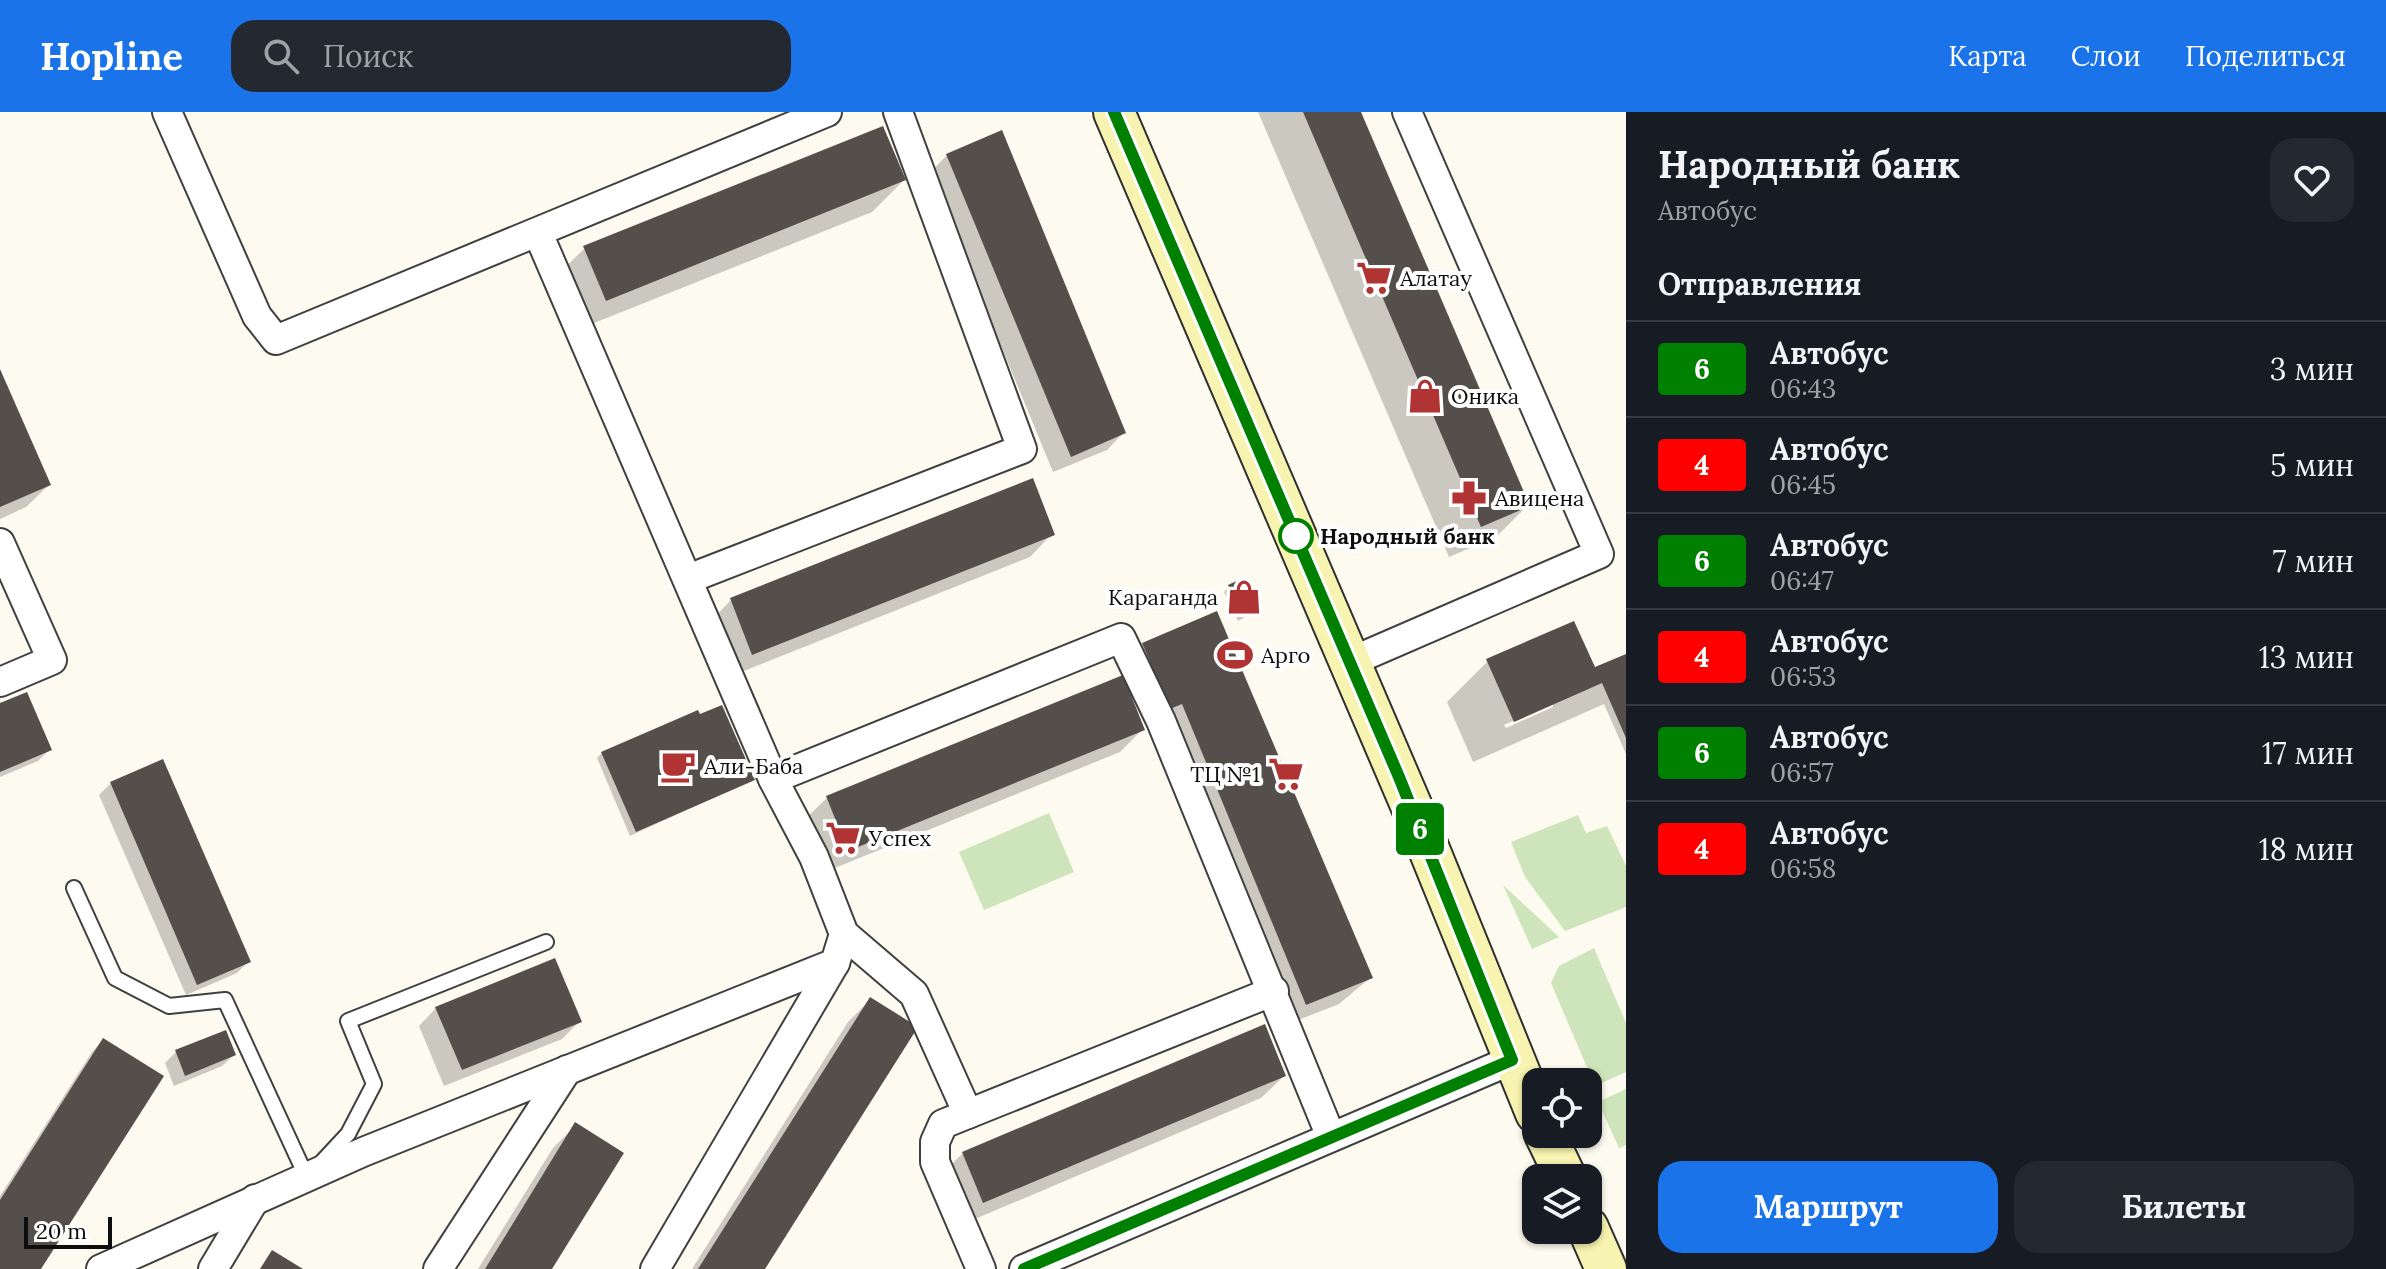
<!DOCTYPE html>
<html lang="ru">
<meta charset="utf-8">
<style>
:root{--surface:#171b24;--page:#242831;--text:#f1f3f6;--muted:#9ea1a6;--line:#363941;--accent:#1a73e8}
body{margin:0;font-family:Lora,serif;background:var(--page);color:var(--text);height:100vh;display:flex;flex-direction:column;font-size:30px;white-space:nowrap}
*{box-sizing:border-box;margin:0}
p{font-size:26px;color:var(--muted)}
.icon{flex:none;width:44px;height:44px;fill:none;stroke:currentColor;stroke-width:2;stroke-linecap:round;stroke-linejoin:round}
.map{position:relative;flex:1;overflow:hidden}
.details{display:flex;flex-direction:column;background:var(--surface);width:760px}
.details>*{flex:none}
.badge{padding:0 16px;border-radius:6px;font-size:28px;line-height:52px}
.fabs{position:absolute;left:1522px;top:956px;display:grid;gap:16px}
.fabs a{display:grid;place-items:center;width:80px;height:80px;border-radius:16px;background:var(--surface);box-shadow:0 2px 6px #0004;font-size:40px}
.scale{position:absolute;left:24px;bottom:20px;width:88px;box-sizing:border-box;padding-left:8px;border:4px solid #0d0d0d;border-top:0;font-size:22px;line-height:28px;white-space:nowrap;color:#0d0d0d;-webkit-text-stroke:6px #fff;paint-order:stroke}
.map>.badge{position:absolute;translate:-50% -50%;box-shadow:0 0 0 4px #fff}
h2{padding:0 32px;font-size:30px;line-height:72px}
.round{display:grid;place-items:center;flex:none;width:84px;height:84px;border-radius:24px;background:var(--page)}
.overview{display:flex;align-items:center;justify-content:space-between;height:136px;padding:0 32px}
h1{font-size:38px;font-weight:800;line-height:60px}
.button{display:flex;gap:16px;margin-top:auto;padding:16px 32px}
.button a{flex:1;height:92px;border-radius:24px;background:var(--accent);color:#fff;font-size:32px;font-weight:800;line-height:92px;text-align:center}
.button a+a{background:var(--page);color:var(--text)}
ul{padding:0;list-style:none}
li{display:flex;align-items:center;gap:24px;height:96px;padding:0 32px;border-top:2px solid var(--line)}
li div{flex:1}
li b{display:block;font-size:30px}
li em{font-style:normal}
li .badge{min-width:88px;font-weight:700;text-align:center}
header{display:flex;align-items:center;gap:48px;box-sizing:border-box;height:112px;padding:0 40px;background:var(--accent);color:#fff}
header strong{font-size:38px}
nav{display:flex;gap:44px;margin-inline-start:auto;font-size:28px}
.search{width:560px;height:72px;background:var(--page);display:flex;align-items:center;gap:20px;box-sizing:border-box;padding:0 28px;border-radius:24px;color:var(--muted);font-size:30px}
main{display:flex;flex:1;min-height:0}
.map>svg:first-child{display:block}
.green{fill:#cee4bb}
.shadow{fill:#0003;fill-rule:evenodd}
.building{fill:#544f4a}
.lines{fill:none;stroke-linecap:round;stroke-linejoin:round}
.lane-casing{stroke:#404040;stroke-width:18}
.street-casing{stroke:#404040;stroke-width:32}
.secondary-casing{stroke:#2f2f2f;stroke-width:44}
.lane{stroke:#fff;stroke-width:14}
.street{stroke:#fff;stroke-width:28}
.secondary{stroke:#f7f3b0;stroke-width:40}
.line-casing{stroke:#fff;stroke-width:18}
.line{stroke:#008000;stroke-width:12}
.stop-dot{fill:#fff;stroke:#008000;stroke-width:4}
.labels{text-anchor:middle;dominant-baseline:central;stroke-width:8;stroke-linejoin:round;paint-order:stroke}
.poi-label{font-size:22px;fill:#0d0d0d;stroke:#fff;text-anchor:start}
.stop-label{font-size:22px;font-weight:bold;fill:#0d0d0d;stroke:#fff;text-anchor:start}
</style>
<header>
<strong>Hopline</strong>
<div class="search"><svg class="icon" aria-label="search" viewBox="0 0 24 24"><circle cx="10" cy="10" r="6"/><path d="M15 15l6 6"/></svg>Поиск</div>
<nav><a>Карта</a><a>Слои</a><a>Поделиться</a></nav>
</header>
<main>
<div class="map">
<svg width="1626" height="1157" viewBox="0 0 1626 1157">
<rect width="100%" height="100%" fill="#fdfbef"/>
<!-- green -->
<g class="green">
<path d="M 1049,701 L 1074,760 L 984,798 L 959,740 Z"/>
<path d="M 1578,703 L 1586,721 L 1607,714 L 1626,754 L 1626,795 L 1565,819 L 1525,765 L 1511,730 Z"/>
<path d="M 1503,773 L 1559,825 L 1532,837 Z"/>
<path d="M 1594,836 L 1626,911 L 1626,960 L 1595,974 L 1551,871 L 1559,854 Z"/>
<path d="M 1626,977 L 1626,1033 L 1619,1036 L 1598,990 Z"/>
</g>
<!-- shadow -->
<g class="shadow">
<path d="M 1258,0 L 1359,0 L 1528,393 L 1496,425 L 1449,445 Z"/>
<path d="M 947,43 L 1124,320 L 1107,338 L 1053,360 L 930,61 Z"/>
<path d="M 904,68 L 872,100 L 574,219 L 553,167 L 585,136 Z"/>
<path d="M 0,262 L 49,373 L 26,395 L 0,407 Z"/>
<path d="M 1052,422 L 1030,445 L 729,565 L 709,511 L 731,488 Z"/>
<path d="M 1229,474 L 1258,497 L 1238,509 L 1224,480 Z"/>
<path d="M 1143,532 L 1370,866 L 1339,892 L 1283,914 L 1138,537 Z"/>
<path d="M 1626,544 L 1626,642 L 1604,592 L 1473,650 L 1447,590 L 1488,549 L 1594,558 ZM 1553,591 L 1553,595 L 1506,616 L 1504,613 Z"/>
<path d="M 0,593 L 49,638 L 38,649 L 0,665 Z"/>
<path d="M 699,605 L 752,668 L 630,724 L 597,646 L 602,641 Z"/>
<path d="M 1143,617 L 1120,640 L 825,760 L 804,708 L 827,686 Z"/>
<path d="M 111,671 L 248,850 L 237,861 L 186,883 L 99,683 Z"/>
<path d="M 871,887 L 763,1157 L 692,1157 L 848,910 Z"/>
<path d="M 436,896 L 580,909 L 562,927 L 444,974 L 419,914 Z"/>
<path d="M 103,928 L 38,1157 L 0,1157 L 0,1084 L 92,940 Z"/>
<path d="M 176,940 L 234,943 L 222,954 L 174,974 L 165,951 Z"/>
<path d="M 1284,964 L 1261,986 L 961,1113 L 940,1064 L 963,1041 Z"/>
<path d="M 576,1013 L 549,1157 L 478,1157 L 553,1036 Z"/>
</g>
<!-- building -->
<g class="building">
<path d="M 1303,0 L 1361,0 L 1530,394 L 1481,415 Z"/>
<path d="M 883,14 L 906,68 L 606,189 L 583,134 Z"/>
<path d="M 1002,18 L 1126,321 L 1071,345 L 946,42 Z"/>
<path d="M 0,257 L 51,373 L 0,395 Z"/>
<path d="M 1033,366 L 1055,423 L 752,543 L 730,486 Z"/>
<path d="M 1245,465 L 1260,497 L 1243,505 L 1228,473 Z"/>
<path d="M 1217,499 L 1373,866 L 1306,893 L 1182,592 L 1170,597 L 1142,531 Z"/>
<path d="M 1574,509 L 1595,555 L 1626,542 L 1626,626 L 1602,571 L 1514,610 L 1486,547 Z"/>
<path d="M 1123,563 L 1145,618 L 848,739 L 826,684 Z"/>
<path d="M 27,580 L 52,638 L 0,660 L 0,591 Z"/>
<path d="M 722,593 L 755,668 L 636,720 L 601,640 L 698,598 L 700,602 Z"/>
<path d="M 163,647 L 251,850 L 197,873 L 110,670 Z"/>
<path d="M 555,846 L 582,910 L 462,958 L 435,895 Z"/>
<path d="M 870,885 L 918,915 L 765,1157 L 698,1157 Z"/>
<path d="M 1265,912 L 1286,964 L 983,1091 L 962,1040 Z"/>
<path d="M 226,918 L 236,943 L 185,964 L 175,938 Z"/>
<path d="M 103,926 L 164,964 L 41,1157 L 0,1157 L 0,1088 Z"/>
<path d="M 575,1010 L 624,1041 L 552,1157 L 485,1157 Z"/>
<path d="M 272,1138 L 303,1157 L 260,1157 Z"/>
</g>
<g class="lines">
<!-- lane casing -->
<g class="lane-casing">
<g id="lane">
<path d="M 74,776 L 115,866 L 169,894 L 225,888 L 307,1066"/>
<path d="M 321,1051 L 348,1022 L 374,972 L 348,909 L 546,830"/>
</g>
</g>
<!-- street casing -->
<g class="street-casing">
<g id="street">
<path d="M 167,0 L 257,204 L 276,228 L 827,0"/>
<path d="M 538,121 L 773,667 L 814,745 L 844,822 L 914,882 L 968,1002"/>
<path d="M 0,431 L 52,548 L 0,570"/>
<path d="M 688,467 L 1022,337 L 898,0"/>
<path d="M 1350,550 L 1599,442 L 1407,0"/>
<path d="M 773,667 L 1121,526 L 1161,609 L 1331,1025"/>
<path d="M 101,1157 L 363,1040 L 835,851 L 844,822"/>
<path d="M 213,1157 L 255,1087"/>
<path d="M 438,1157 L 567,958"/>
<path d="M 655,1157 L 835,851"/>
<path d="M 981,1157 L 935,1050 L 935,1030 L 943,1012 L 1274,879"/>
<path d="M 1024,1157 L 1512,948"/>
</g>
</g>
<!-- secondary casing -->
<g class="secondary-casing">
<g id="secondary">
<path d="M 1114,0 L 1411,693 L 1536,1001"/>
<path d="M 1545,1022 L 1566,1066"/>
<path d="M 1588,1116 L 1606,1157"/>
</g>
</g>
<!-- lane -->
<use href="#lane" class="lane"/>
<!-- street -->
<use href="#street" class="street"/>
<!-- secondary -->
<use href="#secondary" class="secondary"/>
</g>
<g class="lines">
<!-- line casing -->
<g class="line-casing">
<path id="line" d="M 1024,1157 L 1512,948 L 1399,665 L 1114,0"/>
</g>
<!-- line -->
<use href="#line" class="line"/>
</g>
<!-- icons -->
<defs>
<g id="supermarket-bare" transform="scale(2.76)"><path d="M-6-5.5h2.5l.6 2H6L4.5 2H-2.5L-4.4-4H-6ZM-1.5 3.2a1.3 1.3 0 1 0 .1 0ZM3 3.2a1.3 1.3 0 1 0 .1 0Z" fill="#af3433" stroke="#fff" stroke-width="2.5" paint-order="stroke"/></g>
<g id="shop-bare" transform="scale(2.76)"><path d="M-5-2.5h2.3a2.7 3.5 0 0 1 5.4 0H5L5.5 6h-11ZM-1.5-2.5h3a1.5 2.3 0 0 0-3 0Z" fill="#af3433" stroke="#fff" stroke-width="2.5" paint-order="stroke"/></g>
<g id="pharmacy-bare" transform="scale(2.76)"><path d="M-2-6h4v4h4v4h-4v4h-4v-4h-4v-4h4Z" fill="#af3433" stroke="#fff" stroke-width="2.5" paint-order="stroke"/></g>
<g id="stadium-bare" transform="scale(2.76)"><path d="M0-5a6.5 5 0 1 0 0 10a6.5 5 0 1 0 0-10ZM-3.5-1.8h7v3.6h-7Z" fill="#af3433" stroke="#fff" stroke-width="2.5" paint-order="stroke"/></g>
<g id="cafe-bare" transform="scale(2.76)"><path d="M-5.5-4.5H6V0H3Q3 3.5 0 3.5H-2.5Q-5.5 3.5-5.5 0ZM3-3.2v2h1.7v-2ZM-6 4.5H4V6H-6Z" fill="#af3433" stroke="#fff" stroke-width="2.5" paint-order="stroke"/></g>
</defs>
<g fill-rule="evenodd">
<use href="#supermarket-bare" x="1374" y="166"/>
<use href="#shop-bare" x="1425" y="284"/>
<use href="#pharmacy-bare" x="1469" y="386"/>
<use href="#shop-bare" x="1244" y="485"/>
<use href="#stadium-bare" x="1235" y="543"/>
<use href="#cafe-bare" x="678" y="654"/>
<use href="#supermarket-bare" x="1286" y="662"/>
<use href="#supermarket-bare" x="843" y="726"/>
</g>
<!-- markers -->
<circle class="stop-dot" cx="1296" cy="424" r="16"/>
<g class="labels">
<!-- poi labels -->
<g class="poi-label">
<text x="1400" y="166">Алатау</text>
<text x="1451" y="284">Оника</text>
<text x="1495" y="386">Авицена</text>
<text x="1218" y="485" text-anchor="end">Караганда</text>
<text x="1261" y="543">Арго</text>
<text x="704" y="654">Али-Баба</text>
<text x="1260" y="662" text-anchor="end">ТЦ №1</text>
<text x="869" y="726">Успех</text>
</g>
<!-- stop labels -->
<g class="stop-label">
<text x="1320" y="424">Народный банк</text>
</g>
</g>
</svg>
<div class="fabs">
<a><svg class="icon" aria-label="locate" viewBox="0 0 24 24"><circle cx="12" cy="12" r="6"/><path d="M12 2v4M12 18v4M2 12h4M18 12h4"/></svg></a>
<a><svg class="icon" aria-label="layers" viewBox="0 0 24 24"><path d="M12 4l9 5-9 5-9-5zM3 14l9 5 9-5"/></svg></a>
</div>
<div class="scale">20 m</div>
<b class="badge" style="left:1420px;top:717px;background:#008000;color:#fff">6</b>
</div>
<section class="details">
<div class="overview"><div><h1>Народный банк</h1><p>Автобус</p></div><a class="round"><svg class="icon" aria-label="heart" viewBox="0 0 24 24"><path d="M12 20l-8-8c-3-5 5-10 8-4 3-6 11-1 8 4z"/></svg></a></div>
<h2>Отправления</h2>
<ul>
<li><span class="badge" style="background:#008000;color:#fff">6</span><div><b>Автобус</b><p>06:43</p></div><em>3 мин</em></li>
<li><span class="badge" style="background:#f00;color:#fff">4</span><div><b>Автобус</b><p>06:45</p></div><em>5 мин</em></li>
<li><span class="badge" style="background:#008000;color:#fff">6</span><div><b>Автобус</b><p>06:47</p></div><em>7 мин</em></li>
<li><span class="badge" style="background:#f00;color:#fff">4</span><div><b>Автобус</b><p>06:53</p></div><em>13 мин</em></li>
<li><span class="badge" style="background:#008000;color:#fff">6</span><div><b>Автобус</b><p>06:57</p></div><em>17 мин</em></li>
<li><span class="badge" style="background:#f00;color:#fff">4</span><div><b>Автобус</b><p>06:58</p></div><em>18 мин</em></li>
</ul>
<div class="button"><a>Маршрут</a><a>Билеты</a></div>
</section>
</main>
